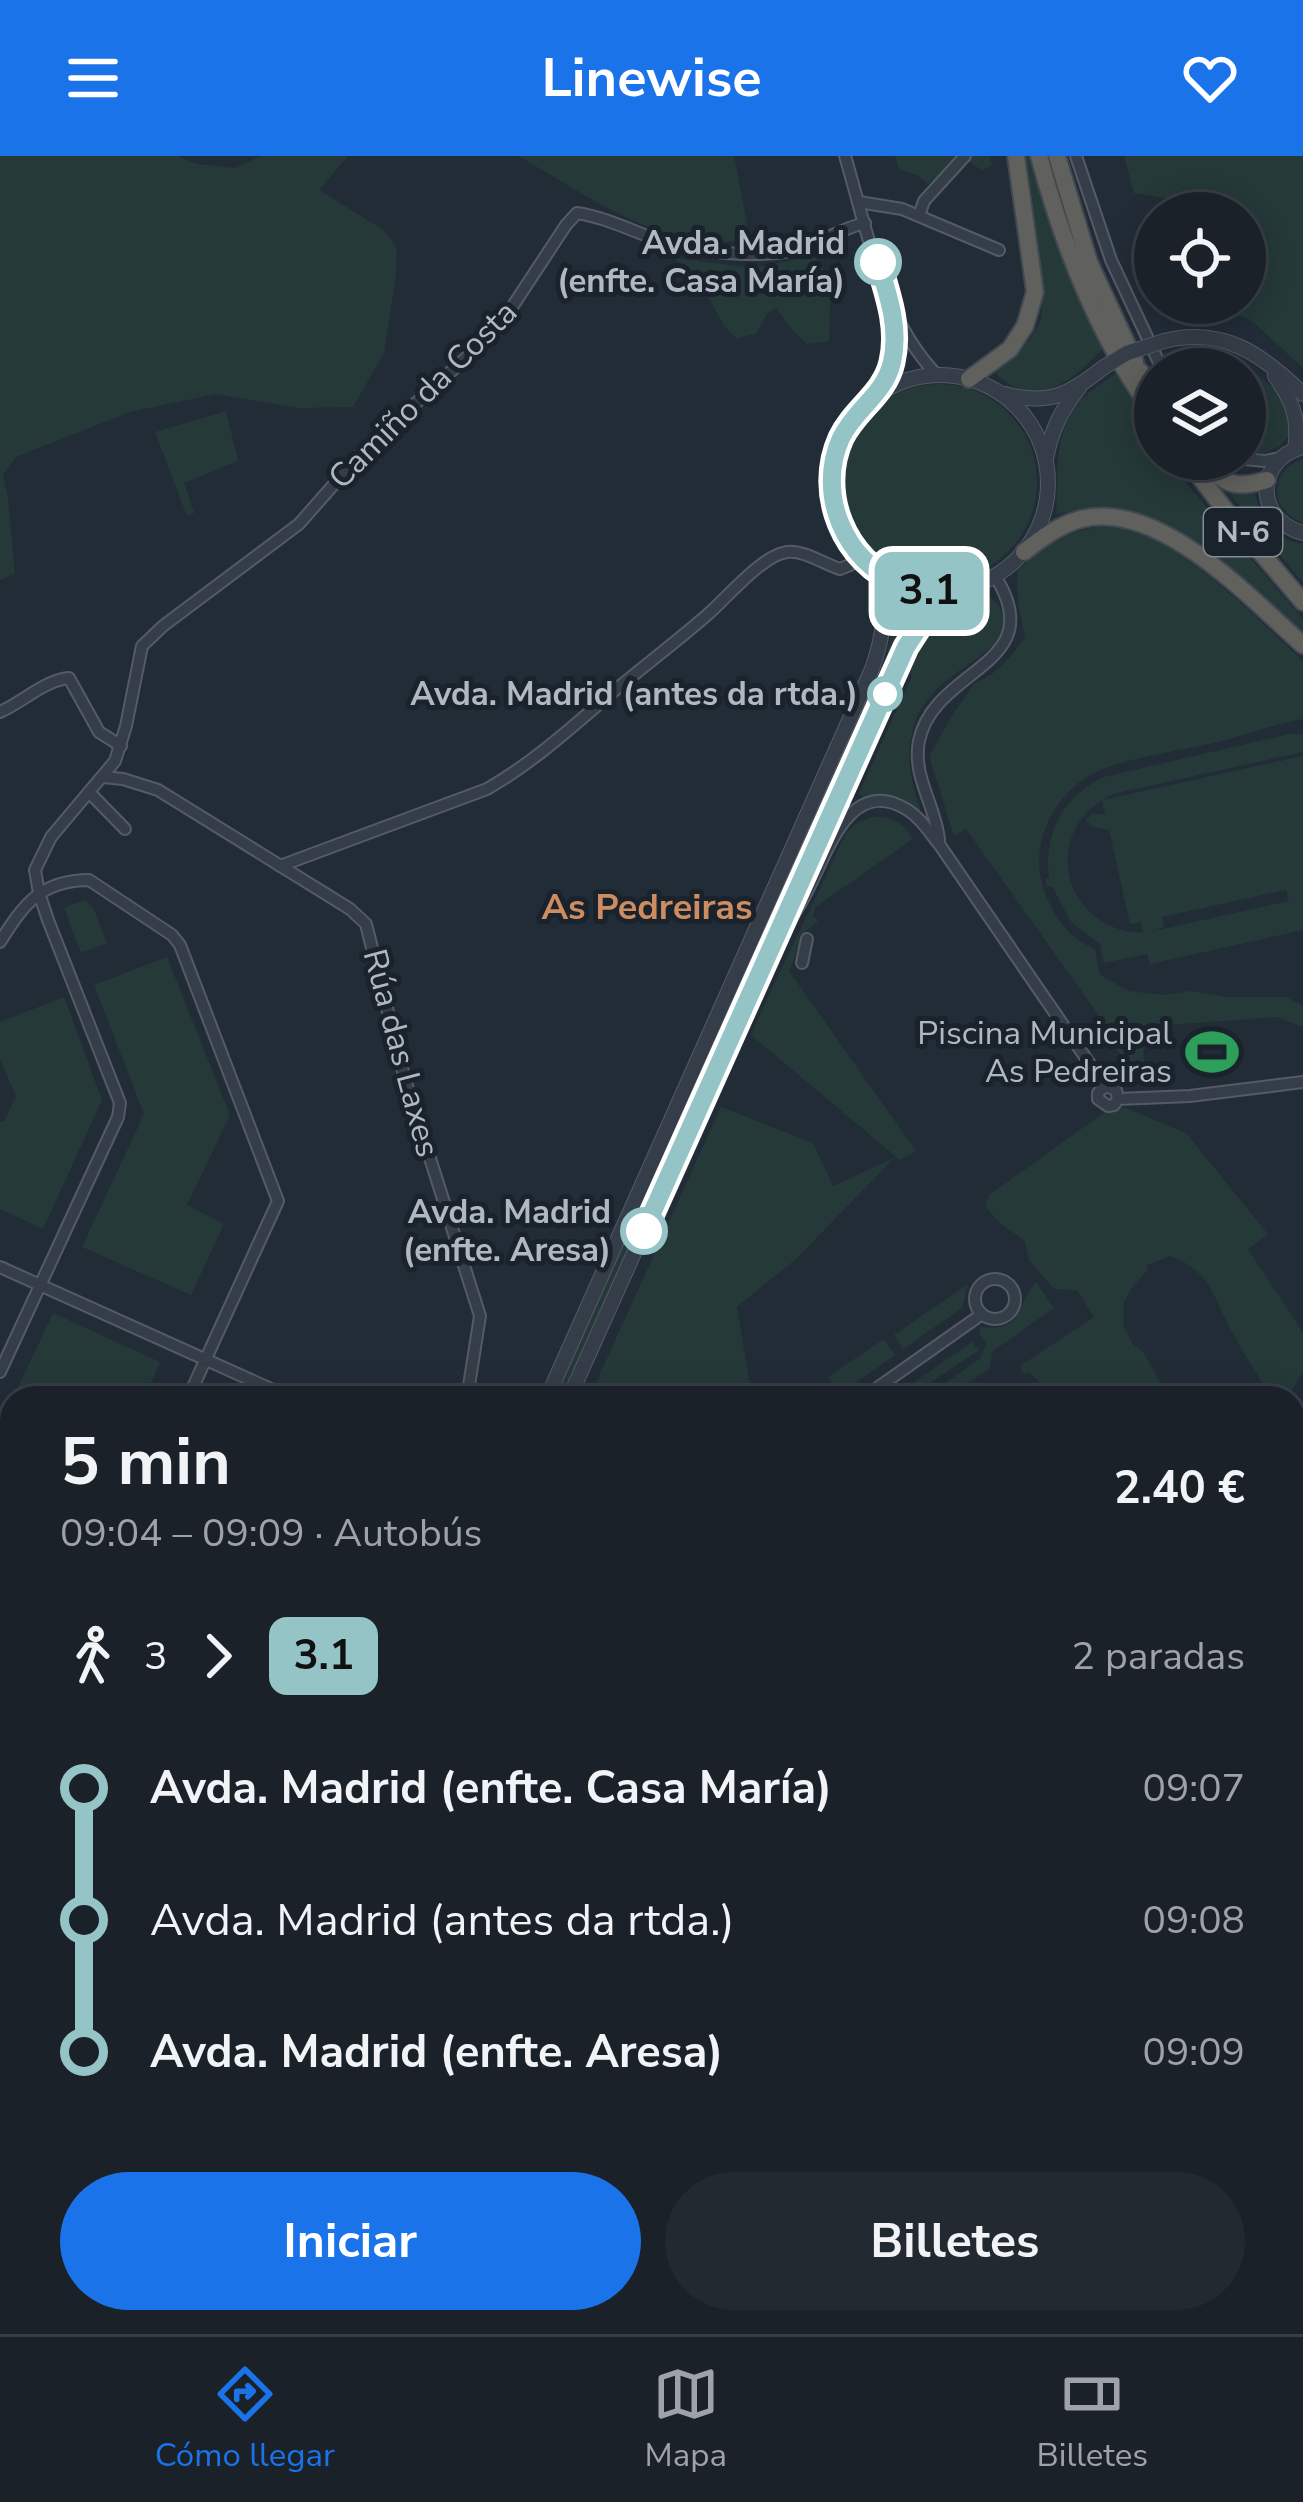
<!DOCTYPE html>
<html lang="es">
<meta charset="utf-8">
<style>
:root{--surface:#1a2129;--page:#232931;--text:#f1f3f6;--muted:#9fa3a8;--line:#383e46;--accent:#1a73e8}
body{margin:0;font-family:"Nunito Sans",sans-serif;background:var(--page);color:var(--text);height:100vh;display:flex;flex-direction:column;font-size:45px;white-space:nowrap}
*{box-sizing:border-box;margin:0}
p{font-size:39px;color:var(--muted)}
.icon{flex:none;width:66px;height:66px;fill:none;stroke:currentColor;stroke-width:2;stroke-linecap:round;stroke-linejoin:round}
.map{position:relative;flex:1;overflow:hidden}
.side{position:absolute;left:0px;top:1230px;width:1305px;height:948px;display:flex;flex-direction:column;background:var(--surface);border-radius:36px 36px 0 0;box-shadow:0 6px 30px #0003,0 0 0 3px var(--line)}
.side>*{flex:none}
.badge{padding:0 24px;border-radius:18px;font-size:42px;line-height:78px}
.tools{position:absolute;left:1134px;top:36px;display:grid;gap:24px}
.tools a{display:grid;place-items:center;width:132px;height:132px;border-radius:50%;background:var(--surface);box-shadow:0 6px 30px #0003,0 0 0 3px var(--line);font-size:60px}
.map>.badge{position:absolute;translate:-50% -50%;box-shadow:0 0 0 6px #fff}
.legs{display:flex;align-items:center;gap:18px;height:132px;padding:0 60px;font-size:39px}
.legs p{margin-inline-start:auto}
.headline{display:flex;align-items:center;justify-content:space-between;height:204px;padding:0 60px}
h1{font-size:66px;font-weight:700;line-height:90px}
.action{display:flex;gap:24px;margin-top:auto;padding:24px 60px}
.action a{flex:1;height:138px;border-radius:72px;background:var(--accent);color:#fff;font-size:48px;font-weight:700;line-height:138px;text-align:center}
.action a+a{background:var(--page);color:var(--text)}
ul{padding:0 60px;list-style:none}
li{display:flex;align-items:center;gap:42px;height:132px;font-size:45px}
li i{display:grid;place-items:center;width:18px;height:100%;margin:0 15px;background:currentColor}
li i::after{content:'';width:30px;height:30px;margin:-15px;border:9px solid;border-radius:50%;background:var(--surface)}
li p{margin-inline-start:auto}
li:first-child i{background:linear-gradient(#0000 50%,currentColor 0)}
li:last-child i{background:linear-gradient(currentColor 50%,#0000 0)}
header{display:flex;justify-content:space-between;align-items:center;height:156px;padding:0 60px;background:var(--accent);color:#fff;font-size:54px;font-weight:700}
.dock{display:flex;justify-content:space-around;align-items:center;height:168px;border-top:3px solid var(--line);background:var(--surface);font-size:33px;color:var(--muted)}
.dock a{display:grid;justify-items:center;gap:6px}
.dock .on{color:var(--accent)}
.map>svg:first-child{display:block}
.green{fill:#253939;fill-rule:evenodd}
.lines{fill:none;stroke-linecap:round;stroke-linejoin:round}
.minor-casing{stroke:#535b65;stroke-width:14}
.tertiary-casing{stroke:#535b65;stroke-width:16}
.trunk-casing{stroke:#404852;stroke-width:20}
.minor{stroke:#353d48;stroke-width:10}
.tertiary{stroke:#353d48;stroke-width:14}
.trunk{stroke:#60605d;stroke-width:16}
.tertiary-bridge-casing{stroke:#535b65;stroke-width:16;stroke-linecap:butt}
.tertiary-bridge{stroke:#353d48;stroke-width:14}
.line-1-casing{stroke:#fff;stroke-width:27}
.line-1{stroke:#95c4c7;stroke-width:18}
.stop-1-dot{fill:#fff;stroke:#95c4c7;stroke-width:6}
.labels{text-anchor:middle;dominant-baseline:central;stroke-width:10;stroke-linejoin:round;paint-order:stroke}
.shield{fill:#1a222c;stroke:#838b96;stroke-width:3}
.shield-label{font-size:30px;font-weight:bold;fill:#b0b8c4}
.stop-label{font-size:33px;font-weight:bold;fill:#b0b8c4;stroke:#1a222c;text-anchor:end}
.street-label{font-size:33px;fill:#b0b8c4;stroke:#1a222c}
.poi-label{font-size:33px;fill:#b0b8c4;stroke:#1a222c;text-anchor:end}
.neighbourhood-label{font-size:36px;font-weight:bold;fill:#ce8c61;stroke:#1a222c}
</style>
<header><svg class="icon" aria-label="menu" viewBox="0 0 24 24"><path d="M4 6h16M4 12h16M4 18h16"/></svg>Linewise<svg class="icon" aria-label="heart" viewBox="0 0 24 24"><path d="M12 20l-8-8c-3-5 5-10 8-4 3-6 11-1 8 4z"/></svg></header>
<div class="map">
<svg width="1303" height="2178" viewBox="0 0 1303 2178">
<rect width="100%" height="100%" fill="#222c37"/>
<!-- green -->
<g class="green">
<path d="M 0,0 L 178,0 L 197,8 L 236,12 L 260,0 L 348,0 L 319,34 L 385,75 L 397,93 L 395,125 L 384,197 L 353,251 L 299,252 L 216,238 L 130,256 L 16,301 L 3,319 L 8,343 L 15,418 L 0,424 Z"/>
<path d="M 518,0 L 734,0 L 750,83 C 736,84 719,88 704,86 C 636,77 577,33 518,0 Z"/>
<path d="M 895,0 L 990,0 L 992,10 L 982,14 L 961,1 L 928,28 L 917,19 L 899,13 Z"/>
<path d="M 1026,0 L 1033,0 L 1106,190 C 1072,223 1040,258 995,217 C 1010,203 1030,187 1039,168 C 1049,146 1030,30 1026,0 Z"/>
<path d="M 1124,0 L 1303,0 L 1303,212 L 1251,164 L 1197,147 L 1245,147 L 1245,57 L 1187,57 L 1189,46 L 1134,37 Z"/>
<path d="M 815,100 L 831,125 L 829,185 L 807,188 L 791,173 L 776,152 L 767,158 L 756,178 L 736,182 L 725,171 L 706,137 L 687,120 L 675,102 L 752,112 Z"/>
<path d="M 1198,191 L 1238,201 L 1281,239 L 1293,266 L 1289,280 L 1279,290 L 1264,297 L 1245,295 L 1245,213 L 1172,213 L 1163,197 Z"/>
<path d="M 1118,216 L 1155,283 L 1155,303 L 1169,303 L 1186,327 L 1303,463 L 1303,478 C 1252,434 1189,366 1121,354 C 1101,351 1076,356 1056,358 C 1059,320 1052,278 1079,246 C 1090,234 1105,226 1118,216 Z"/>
<circle cx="939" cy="326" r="98"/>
<path d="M 226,255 L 238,305 L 184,327 L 194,357 L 187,360 L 155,276 Z"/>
<path d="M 1303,302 L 1303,367 C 1268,353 1269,316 1303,302 Z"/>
<path d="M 1224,331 L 1255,337 C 1260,365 1274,383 1303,388 L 1303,427 Z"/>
<path d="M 1098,371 C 1107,371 1118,370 1126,372 C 1189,391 1255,461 1303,505 L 1303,563 C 1273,568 1244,580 1214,587 C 1179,595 1139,600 1105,612 C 1062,628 1031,677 1041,723 C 1048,753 1066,782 1095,793 L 1100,819 L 1129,835 L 1164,839 L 1190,835 L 1226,841 L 1286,841 L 1303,850 L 1303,871 L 1277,861 L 1142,871 L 1145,921 C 1122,920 1121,897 1112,878 L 966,673 L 954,680 L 929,600 L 953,558 L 974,528 L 991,519 L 1008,503 L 1025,482 L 1018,447 L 1017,415 C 1041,392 1065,376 1098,371 Z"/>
<path d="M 890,434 L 928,445 L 901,478 L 885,515 L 882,513 L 894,473 Z"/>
<path d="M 985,437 C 1040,478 966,504 940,530 C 932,538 922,549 918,559 C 903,594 910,624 922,659 C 903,643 888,643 865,644 L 859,637 L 913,518 L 906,515 C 923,481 943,440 985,437 Z"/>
<path d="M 878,520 L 883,522 L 764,786 L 759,785 Z"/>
<path d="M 1289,578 L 1303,578 L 1303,596 L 1113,638 L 1103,644 L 1303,600 L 1303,774 L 1150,808 L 1147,798 L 1104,807 L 1100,788 L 1071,766 L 1052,730 L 1047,731 L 1045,723 L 1049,722 C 1043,677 1064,640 1104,621 ZM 1102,644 L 1105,659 L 1093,657 L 1085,664 L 1093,671 L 1109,674 L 1130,768 L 1141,766 L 1143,777 C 1068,775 1039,686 1102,644 ZM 1286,734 L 1289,745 L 1149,776 L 1164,771 L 1162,761 Z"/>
<path d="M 872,661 C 891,659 903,667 913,683 L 814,752 L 815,754 L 813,760 L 818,765 L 805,776 L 789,815 L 916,995 L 900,1004 L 751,879 C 781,811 815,745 846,677 L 857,667 Z"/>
<path d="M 84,744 L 93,751 L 107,787 L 81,797 L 64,752 Z"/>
<path d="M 755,794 L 759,796 L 639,1066 L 635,1064 Z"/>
<path d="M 167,801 L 230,959 L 187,1049 L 224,1068 L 191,1139 L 82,1091 L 144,958 L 94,829 Z"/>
<path d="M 64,841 L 102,944 L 43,1073 L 0,1053 L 0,965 L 4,966 L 16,940 L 0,903 L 0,866 Z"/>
<path d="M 1116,948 L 1186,977 L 1268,1078 L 1248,1093 L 1303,1177 L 1303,1215 L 1288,1242 L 1272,1242 C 1258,1219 1243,1197 1231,1174 C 1213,1140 1210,1115 1170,1100 L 1147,1109 L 1148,1113 L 1130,1134 L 1124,1146 L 1123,1169 L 1132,1187 L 1143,1196 L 1169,1242 L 1049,1242 L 1037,1223 L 1029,1217 L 1024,1218 L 1020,1210 L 1094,1161 L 1077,1134 L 1054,1133 L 1029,1104 L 1024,1084 L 1001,1068 L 985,1050 L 989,1039 Z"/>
<path d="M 721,951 L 813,987 L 833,1030 L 894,1002 L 797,1102 L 737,1151 L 752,1242 L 589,1242 Z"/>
<path d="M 630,1074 L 635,1077 L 560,1242 L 555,1242 Z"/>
<path d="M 1036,1126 L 1054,1152 L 993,1195 L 989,1213 L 945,1242 L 923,1242 L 981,1202 L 986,1188 L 979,1177 L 981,1171 C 1023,1176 1015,1151 1036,1126 Z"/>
<path d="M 968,1128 L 962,1152 L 903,1193 L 894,1179 Z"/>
<path d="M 53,1157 L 160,1206 L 144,1242 L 13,1242 Z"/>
<path d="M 884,1183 L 895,1199 L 840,1238 L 828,1221 Z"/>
<path d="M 972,1186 L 979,1194 L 908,1242 L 891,1242 Z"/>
<path d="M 12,1390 L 12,1675 L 0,1676 L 0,1416 Z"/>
<path d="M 1303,1481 L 1303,1830 L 1293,1831 L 1293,1485 Z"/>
<path d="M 0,2113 L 12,2119 L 12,2166 L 111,2166 L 106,2178 L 0,2178 Z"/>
</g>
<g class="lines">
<!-- minor casing -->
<g class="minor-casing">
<g id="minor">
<path d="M 845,0 C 867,73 882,163 937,219"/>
<path d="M 1076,0 L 1111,104 L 1162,213"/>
<path d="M 859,46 L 902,53 L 999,94"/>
<path d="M 919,60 L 924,45 L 965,0"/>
<path d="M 878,238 L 893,203 L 893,161"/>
<path d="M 1244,303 L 1265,305 L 1280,302"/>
<path d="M 0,556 C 23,546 45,524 69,522 L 99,576 L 121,590"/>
<path d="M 103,621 L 123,623 L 158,634 L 350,753 L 366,768 L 404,920 L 480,1160 L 467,1242"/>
<path d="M 89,636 L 125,673"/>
<path d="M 939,684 C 936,650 912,621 919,585 C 934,511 1052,510 995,420"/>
<path d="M 280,710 L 487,633 C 534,606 572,571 613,536 C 644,510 676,486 707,459 C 726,443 762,399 787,396 C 804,394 824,408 840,413 L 850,409 L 859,399"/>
<path d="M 785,771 C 797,755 806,739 814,721 C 831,686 854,622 906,653 C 920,661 929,676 939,688 L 1105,930 L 1116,934 L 1118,943"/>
<path d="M 0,786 C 23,749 41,724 89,724 L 172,779 L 180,789 L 278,1045 L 188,1242"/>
<path d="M 802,807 L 807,783"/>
<path d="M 1105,930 L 1098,937 L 1098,943 L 1108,950 L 1114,949 L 1118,943 L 1190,940 L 1303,926"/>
<path d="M 0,1111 L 291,1242"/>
<circle cx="995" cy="1143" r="20"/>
<path d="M 0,1216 L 118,961 L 120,947 L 48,764 L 39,737 L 35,714 L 51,681 L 115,605 L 126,570 L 142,490 L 163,470 L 299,368 L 365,293 L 497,174 L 566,69 L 577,57 C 609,62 636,77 666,87 C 702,97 769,104 804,91 C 825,84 843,72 865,67"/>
<path d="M 863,1242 L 982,1158"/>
<path d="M 0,1697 L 12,1697"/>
<path d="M 0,1934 L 12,1939"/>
<path d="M 1293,2040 L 1303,2037"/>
<path d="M 851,2166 L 857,2178"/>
<path d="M 1145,2166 L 1150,2178"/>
<path d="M 1163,2166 L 1169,2178"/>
<path d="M 331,2178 L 332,2166"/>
<path d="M 528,2178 L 528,2166"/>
<path d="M 652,2178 L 652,2166"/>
<path d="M 954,2178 L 979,2166"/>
</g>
</g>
<!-- tertiary casing -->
<g class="tertiary-casing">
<g id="tertiary">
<path d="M 1164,185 C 1223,170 1262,198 1303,238"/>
<circle cx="940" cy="327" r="108"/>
<path d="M 1275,220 C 1292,244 1300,263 1295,293"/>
<path d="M 1005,238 C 1049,250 1070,238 1104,211"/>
<path d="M 1303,291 C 1254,304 1255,364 1303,377"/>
<path d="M 1046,303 C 1051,275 1061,254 1079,232"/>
<path d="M 547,1242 L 872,513 C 885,477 887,451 876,414"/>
<path d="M 569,1242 L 906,491 L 930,454 L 956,434"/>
<path d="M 121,2178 L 127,2166"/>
<path d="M 150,2178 L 156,2166"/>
</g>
</g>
<!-- trunk casing -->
<g class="trunk-casing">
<g id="trunk">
<path d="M 1039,0 C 1063,90 1100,184 1155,259"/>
<path d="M 1057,0 L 1089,106 L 1135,206"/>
<path d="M 1140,215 L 1155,238"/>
<path d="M 969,223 L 1010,193 L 1025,170 L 1035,136 L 1016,0"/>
<path d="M 1186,303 L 1233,364 L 1303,446"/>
<path d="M 1201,303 C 1224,328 1234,334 1267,324"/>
<path d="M 1024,396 C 1041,382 1059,369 1081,363 C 1159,343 1250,442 1303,489"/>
</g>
</g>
<!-- minor -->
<use href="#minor" class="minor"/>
<!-- tertiary -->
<use href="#tertiary" class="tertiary"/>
<!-- trunk -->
<use href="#trunk" class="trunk"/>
<!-- tertiary-bridge casing -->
<g class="tertiary-bridge-casing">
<path id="tertiary-bridge" d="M 1104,211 L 1127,197 L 1164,185"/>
</g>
<!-- tertiary-bridge -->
<use href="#tertiary-bridge" class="tertiary-bridge"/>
</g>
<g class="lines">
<!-- line-1 casing -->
<g class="line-1-casing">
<path id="line-1" d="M 644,1075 L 906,491 L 930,454 L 956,434 C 937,435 919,435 901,428 C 844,406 816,337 841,282 C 855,253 885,238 892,206 C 900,172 888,139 878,106"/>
</g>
<!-- line-1 -->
<use href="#line-1" class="line-1"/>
</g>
<!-- icons -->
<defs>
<g id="stadium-bare" transform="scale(4.14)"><path d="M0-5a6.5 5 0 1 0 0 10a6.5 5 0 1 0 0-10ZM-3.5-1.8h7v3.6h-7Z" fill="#2e9e5b" stroke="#1a222c" stroke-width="2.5" paint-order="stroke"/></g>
</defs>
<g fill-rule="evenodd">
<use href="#stadium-bare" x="1212" y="896"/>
</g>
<!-- markers -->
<g class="stop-1-dot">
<circle cx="878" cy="106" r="21"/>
<circle cx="885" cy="538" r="15"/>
<circle cx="644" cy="1075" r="21"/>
</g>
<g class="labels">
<!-- shield labels -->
<rect class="shield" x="1204" y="352" width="78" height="48" rx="9"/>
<g class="shield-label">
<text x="1243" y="376">N-6</text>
</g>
<!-- stop labels -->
<g class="stop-label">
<text x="845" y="87">Avda. Madrid<tspan x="845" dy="38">(enfte. Casa María)</tspan></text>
<text x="858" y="538">Avda. Madrid (antes da rtda.)</text>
<text x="611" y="1056">Avda. Madrid<tspan x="611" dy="38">(enfte. Aresa)</tspan></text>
</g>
<!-- street labels -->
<g class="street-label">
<text transform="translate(423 239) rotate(-45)">Camiño da Costa</text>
<text transform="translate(401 897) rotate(75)">Rúa das Laxes</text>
</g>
<!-- poi labels -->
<g class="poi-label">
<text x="1172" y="877">Piscina Municipal<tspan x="1172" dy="38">As Pedreiras</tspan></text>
</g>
<!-- neighbourhood labels -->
<g class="neighbourhood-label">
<text x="647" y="751">As Pedreiras</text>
</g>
</g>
</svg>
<div class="tools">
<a><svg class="icon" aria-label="locate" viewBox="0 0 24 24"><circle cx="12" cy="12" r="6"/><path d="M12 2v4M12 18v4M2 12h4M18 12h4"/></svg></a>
<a><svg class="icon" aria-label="layers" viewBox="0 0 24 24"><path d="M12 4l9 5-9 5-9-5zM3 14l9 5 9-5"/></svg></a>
</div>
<b class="badge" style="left:929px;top:435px;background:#95c4c7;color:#111">3.1</b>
<section class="side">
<div class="headline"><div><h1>5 min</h1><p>09:04 – 09:09 · Autobús</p></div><b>2.40 €</b></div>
<div class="legs"><svg class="icon" aria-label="walk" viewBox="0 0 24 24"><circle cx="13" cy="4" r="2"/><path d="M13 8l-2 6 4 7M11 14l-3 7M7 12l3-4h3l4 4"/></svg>3<svg class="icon" aria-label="forward" viewBox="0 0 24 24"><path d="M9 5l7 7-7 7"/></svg><b class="badge" style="background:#95c4c7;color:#111">3.1</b><p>2 paradas</p></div>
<ul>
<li><i style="color:#95c4c7"></i><b>Avda. Madrid (enfte. Casa María)</b><p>09:07</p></li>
<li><i style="color:#95c4c7"></i><span>Avda. Madrid (antes da rtda.)</span><p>09:08</p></li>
<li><i style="color:#95c4c7"></i><b>Avda. Madrid (enfte. Aresa)</b><p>09:09</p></li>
</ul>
<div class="action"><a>Iniciar</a><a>Billetes</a></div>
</section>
</div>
<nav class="dock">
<a class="on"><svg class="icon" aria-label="directions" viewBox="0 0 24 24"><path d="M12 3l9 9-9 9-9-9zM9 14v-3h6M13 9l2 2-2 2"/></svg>Cómo llegar</a>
<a><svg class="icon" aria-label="map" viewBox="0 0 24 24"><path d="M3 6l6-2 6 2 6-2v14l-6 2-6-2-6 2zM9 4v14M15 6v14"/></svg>Mapa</a>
<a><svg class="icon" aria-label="tickets" viewBox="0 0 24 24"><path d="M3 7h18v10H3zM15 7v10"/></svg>Billetes</a>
</nav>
